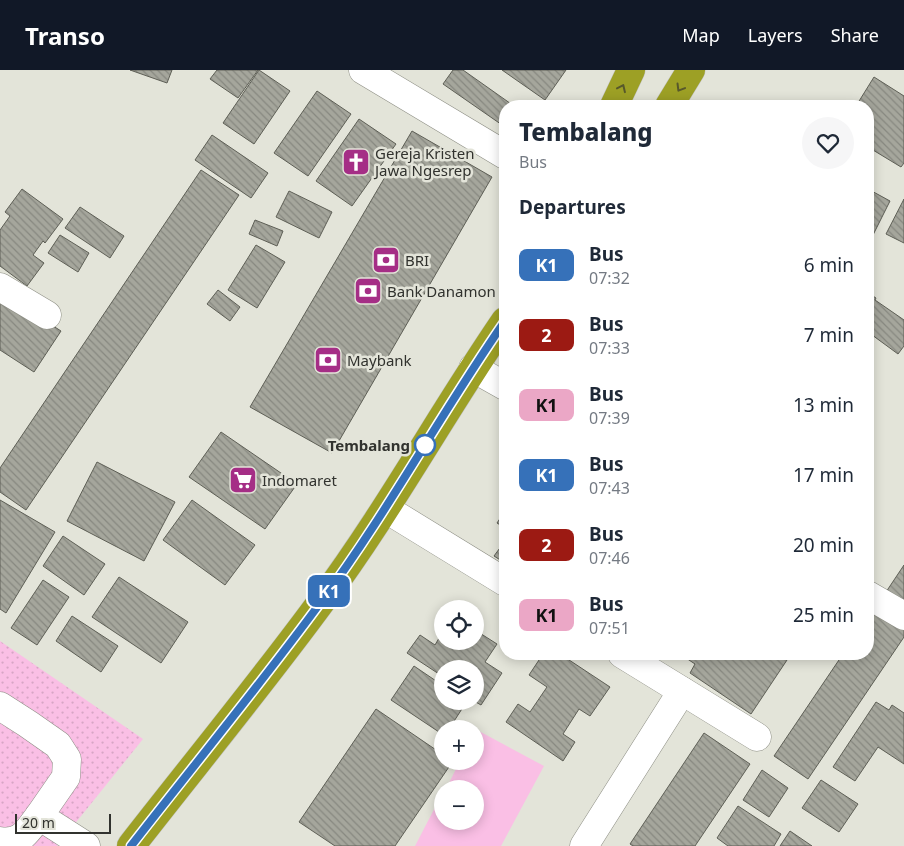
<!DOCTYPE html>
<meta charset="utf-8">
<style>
:root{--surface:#fff;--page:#f6f6f7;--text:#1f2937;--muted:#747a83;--accent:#111827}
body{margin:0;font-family:"Noto Sans",sans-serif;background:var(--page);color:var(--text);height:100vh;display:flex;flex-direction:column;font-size:19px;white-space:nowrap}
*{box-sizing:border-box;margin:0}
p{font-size:16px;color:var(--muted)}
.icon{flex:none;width:28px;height:28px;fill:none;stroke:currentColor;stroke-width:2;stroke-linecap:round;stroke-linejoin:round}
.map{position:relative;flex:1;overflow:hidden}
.details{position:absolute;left:499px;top:30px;width:375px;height:560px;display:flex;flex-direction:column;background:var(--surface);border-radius:20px;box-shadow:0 2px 12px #0003}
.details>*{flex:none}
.badge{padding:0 10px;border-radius:8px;font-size:18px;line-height:32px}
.fabs{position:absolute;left:434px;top:530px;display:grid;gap:10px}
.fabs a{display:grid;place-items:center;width:50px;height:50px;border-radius:50%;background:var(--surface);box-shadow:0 2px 12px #0003;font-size:25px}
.scale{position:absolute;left:15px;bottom:12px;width:96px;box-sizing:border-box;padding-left:5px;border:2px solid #31322e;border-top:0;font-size:14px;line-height:18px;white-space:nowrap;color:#31322e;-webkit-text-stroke:4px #e3e4d9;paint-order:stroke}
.map>.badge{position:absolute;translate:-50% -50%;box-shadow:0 0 0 2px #fff}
h2{padding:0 20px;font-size:19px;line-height:45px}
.round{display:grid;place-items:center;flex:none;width:52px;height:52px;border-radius:26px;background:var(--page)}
.overview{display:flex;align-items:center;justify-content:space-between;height:85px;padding:0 20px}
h1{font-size:24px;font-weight:800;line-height:38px}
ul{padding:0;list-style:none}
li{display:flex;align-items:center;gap:15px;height:70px;padding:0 20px}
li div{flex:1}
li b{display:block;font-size:19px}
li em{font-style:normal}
li .badge{min-width:55px;font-weight:700;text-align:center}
header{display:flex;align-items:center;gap:30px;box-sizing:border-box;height:70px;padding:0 25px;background:var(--accent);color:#fff}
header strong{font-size:24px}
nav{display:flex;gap:28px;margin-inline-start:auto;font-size:18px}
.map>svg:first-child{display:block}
.grass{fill:url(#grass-dots)}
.green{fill:#fabfe5}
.building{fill:url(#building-back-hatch);stroke:#5e5f56}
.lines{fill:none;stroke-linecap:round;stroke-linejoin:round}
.minor-casing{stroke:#8d8e84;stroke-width:29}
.highway-casing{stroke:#c1c2c0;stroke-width:29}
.minor{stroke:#fff;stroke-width:28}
.highway{stroke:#9da025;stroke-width:28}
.oneway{stroke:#57582b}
.line-casing{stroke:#fff;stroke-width:11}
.line{stroke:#3671b9;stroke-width:8}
.stop-dot{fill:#fff;stroke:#3671b9;stroke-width:2.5}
.labels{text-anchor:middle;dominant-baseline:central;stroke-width:5;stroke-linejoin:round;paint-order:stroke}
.poi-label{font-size:15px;fill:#31322e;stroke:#e3e4d9;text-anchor:start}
.stop-label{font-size:15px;font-weight:bold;fill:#31322e;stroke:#e3e4d9;text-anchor:end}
</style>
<header>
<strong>Transo</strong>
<nav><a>Map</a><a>Layers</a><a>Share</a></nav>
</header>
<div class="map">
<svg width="904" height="776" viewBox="0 0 904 776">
<defs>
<pattern id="grass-dots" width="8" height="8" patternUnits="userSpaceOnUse" patternTransform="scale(1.25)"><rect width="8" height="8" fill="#fabfe5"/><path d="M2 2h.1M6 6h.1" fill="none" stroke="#d7a5c5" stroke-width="1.8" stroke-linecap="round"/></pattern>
<pattern id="building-back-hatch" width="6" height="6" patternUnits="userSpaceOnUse" patternTransform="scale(1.25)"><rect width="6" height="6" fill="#a5a69c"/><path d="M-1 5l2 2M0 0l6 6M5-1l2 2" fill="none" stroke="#878880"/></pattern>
</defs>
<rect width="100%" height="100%" fill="#e3e4d9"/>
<!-- grass -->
<path class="grass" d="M 0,571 L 143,669 L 57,776 L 0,776 Z"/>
<!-- green -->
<path class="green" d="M 477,660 L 544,696 L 501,776 L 415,776 L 442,724 L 442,751 L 475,751 L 475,719 L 446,719 L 460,691 L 475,691 L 475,664 Z"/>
<!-- building -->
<g class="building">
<path d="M 130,0 L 172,0 L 167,13 Z"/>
<path d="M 217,0 L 258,0 L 238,28 L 210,9 Z"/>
<path d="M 259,0 L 290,21 L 254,74 L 223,53 Z"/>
<path d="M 453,0 L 463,0 L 514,36 L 505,36 L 505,57 L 443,14 Z"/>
<path d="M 502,0 L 566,0 L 545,30 Z"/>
<path d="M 874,7 L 904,26 L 904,93 L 901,97 L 868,77 L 868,36 L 856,36 Z"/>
<path d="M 317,21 L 351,44 L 308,106 L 274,83 Z"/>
<path d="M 359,49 L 396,74 L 352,136 L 316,111 Z"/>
<path d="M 412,61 L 492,107 L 332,383 L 250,337 Z"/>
<path d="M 212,65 L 268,103 L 251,128 L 195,90 Z"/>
<path d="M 201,100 L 239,125 L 26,440 L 0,422 L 0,398 Z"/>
<path d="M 22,119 L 63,149 L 45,173 L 43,171 L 33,185 L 44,193 L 27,216 L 0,196 L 0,160 L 10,146 L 5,142 Z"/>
<path d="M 868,119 L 890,131 L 868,175 Z"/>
<path d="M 289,121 L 332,142 L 319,168 L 276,147 Z"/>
<path d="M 904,129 L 904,173 L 886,164 Z"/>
<path d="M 80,137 L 124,166 L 110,188 L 65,158 Z"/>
<path d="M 255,150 L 283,161 L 277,176 L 249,164 Z"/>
<path d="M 60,165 L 89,183 L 78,202 L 48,183 Z"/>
<path d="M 256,175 L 285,192 L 257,238 L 228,220 Z"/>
<path d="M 218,220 L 240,237 L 230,251 L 207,234 Z"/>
<path d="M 868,223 L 876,228 L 875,230 L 904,250 L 904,276 L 898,284 L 868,262 Z"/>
<path d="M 5,225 L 61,261 L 34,302 L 0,280 L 0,233 Z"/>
<path d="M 221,362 L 297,414 L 265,459 L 189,407 Z"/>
<path d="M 97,392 L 175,432 L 144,491 L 67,451 Z"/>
<path d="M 0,430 L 55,462 L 6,543 L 0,539 Z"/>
<path d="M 192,430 L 255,475 L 225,515 L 163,470 Z"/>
<path d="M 505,441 L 505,458 L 497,453 Z"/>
<path d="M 63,466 L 105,494 L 84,525 L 43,496 Z"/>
<path d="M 505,471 L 505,493 L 494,486 Z"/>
<path d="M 904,495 L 904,533 L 884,525 Z"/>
<path d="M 119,507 L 188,552 L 161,593 L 92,547 Z"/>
<path d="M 43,510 L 69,527 L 37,575 L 11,558 Z"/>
<path d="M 873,538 L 904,559 L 904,567 L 808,709 L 774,686 L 843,584 L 868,584 L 868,544 L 869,545 Z"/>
<path d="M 72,546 L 118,576 L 101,602 L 56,571 Z"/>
<path d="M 475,560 L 497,574 L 485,592 L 502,603 L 481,635 L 474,631 L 475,599 L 442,599 L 442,606 L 407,583 L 420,565 L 435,575 L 442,563 L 442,571 L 475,571 Z"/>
<path d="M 543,584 L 560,584 L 610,617 L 590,646 L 579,639 L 563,664 L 575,672 L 563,691 L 506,652 L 518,634 L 530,642 L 547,617 L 529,605 Z"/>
<path d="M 680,584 L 791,584 L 751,644 L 690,603 L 695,594 Z"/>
<path d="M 414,596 L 442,615 L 442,631 L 467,631 L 449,659 L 442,659 L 442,664 L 391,630 Z"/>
<path d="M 876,632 L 889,640 L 892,635 L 904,643 L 904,694 L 878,677 L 855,711 L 833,697 Z"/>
<path d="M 376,639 L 442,684 L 442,691 L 453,691 L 395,776 L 335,776 L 299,752 Z"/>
<path d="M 704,663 L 750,694 L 695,776 L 633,776 L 630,774 Z"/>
<path d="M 762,700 L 788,718 L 769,747 L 743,730 Z"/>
<path d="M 821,710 L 858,734 L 839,762 L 802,738 Z"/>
<path d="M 738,736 L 781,764 L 774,776 L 728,776 L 717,768 Z"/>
<path d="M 790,761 L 812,776 L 780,776 Z"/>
</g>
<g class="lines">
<!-- minor casing -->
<g class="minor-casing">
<g id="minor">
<path d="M 363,0 L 505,85"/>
<path d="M 0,217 L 47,245"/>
<path d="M 473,298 L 505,316"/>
<path d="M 386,439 L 505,512"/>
<path d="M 868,525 L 904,546"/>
<path d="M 622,584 L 757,667"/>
<path d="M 0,636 L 28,654 L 58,675 L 67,689 L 66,707 L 39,746 L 86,776"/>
<path d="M 0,771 C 22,774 27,761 39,746"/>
<path d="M 584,776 L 682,621"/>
</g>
</g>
<!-- highway casing -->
<g class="highway-casing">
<g id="highway">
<path d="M 614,36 L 631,0"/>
<path d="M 669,36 L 691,0"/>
<path d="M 131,776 C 194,695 260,615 321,532 C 388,442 442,343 505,251"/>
</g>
</g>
<!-- minor -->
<use href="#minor" class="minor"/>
<!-- highway -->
<use href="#highway" class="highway"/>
</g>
<!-- one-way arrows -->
<defs><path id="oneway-chevron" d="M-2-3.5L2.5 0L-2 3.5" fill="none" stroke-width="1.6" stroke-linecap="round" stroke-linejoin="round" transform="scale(1.25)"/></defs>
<g class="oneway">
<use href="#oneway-chevron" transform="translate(622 18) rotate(-65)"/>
<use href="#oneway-chevron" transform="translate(680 18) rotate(121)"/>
</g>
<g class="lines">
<!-- line casing -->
<g class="line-casing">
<path id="line" d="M 131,776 C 194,695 260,615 321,532 C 388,442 441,343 505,251"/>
</g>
<!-- line -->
<use href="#line" class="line"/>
</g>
<!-- icons -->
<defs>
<g id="church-square" transform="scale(1.4375)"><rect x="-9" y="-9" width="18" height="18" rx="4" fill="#a52e86" stroke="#e3e4d9"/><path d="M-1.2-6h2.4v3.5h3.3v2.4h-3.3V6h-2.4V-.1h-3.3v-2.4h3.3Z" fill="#fff"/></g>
<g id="bank-square" transform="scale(1.4375)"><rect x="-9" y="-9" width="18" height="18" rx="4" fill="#a52e86" stroke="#e3e4d9"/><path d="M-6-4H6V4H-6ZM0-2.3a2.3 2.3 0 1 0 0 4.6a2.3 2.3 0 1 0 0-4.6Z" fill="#fff"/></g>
<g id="supermarket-square" transform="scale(1.4375)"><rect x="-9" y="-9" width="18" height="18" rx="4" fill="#a52e86" stroke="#e3e4d9"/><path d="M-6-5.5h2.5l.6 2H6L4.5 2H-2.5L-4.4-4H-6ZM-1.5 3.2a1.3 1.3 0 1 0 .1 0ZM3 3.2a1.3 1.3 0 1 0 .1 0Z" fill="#fff"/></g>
</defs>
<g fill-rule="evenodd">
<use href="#church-square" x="356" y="92"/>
<use href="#bank-square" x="386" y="190"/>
<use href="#bank-square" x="368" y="221"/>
<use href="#bank-square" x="328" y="290"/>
<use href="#supermarket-square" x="243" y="410"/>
</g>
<!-- markers -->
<circle class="stop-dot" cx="425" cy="375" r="10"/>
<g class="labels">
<!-- poi labels -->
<g class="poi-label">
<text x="375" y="83">Gereja Kristen<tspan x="375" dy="17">Jawa Ngesrep</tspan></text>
<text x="405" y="190">BRI</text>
<text x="387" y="221">Bank Danamon</text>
<text x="347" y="290">Maybank</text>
<text x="262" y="410">Indomaret</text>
</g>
<!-- stop labels -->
<g class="stop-label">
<text x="410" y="375">Tembalang</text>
</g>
</g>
</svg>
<div class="fabs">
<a><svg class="icon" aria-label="locate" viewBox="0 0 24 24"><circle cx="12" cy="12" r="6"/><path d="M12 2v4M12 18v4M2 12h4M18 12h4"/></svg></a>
<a><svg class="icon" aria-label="layers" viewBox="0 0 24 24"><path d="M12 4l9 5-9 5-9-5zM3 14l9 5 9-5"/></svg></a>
<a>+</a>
<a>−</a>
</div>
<div class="scale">20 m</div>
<b class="badge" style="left:329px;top:521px;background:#3671b9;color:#fff">K1</b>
<section class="details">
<div class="overview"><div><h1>Tembalang</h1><p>Bus</p></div><a class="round"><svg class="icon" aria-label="heart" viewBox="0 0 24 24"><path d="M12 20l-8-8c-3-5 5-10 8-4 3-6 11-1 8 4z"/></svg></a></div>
<h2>Departures</h2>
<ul>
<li><span class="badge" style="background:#3671b9;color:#fff">K1</span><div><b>Bus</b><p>07:32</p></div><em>6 min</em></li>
<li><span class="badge" style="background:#9c1a13;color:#fff">2</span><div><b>Bus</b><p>07:33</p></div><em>7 min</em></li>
<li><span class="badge" style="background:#eba7c6;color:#111">K1</span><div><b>Bus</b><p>07:39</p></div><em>13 min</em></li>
<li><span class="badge" style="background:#3671b9;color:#fff">K1</span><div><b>Bus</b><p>07:43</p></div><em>17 min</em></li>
<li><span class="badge" style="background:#9c1a13;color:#fff">2</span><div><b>Bus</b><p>07:46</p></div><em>20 min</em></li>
<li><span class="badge" style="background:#eba7c6;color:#111">K1</span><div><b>Bus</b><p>07:51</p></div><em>25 min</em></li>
</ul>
</section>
</div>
